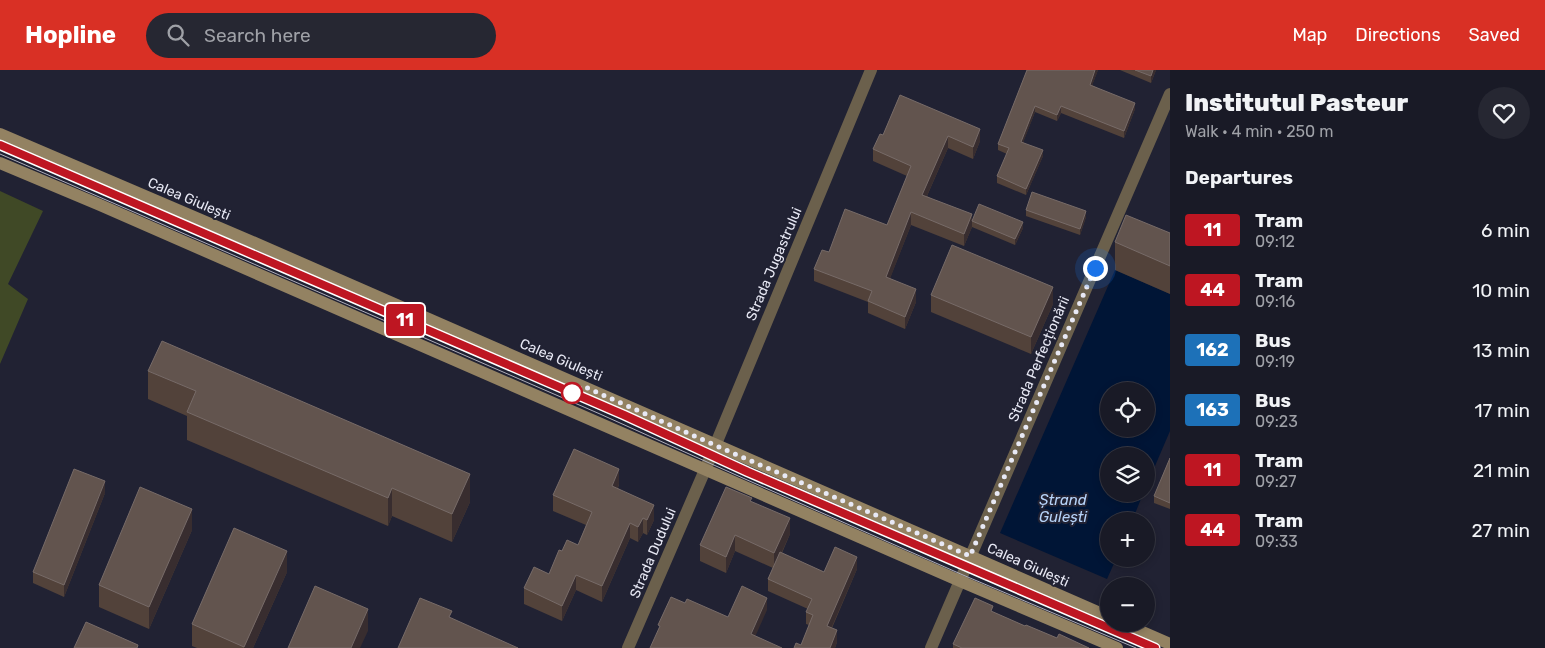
<!DOCTYPE html>
<meta charset="utf-8">
<style>
:root{--surface:#191a26;--page:#262732;--text:#f1f3f6;--muted:#9fa1a7;--line:#373843;--accent:#d93025}
body{margin:0;font-family:Rubik,sans-serif;background:var(--page);color:var(--text);height:100vh;display:flex;flex-direction:column;font-size:19px;white-space:nowrap}
*{box-sizing:border-box;margin:0}
p{font-size:16px;color:var(--muted)}
.icon{flex:none;width:28px;height:28px;fill:none;stroke:currentColor;stroke-width:2;stroke-linecap:round;stroke-linejoin:round}
.map{position:relative;flex:1;overflow:hidden}
.drawer{display:flex;flex-direction:column;background:var(--surface);width:375px}
.drawer>*{flex:none}
.badge{padding:0 10px;border-radius:4px;font-size:18px;line-height:32px}
.buttons{position:absolute;left:1100px;top:312px;display:grid;gap:10px}
.buttons a{display:grid;place-items:center;width:55px;height:55px;border-radius:50%;background:var(--surface);box-shadow:0 2px 8px #0003,0 0 0 1px var(--line);font-size:25px}
.you{position:absolute;width:25px;height:25px;margin:-12px;border:4px solid #fff;border-radius:50%;background:#1a73e8;box-shadow:0 0 0 8px #1a73e833}
.map>.badge{position:absolute;translate:-50% -50%;box-shadow:0 0 0 2px #fff}
h2{padding:0 15px;font-size:19px;line-height:45px}
.round{display:grid;place-items:center;flex:none;width:52px;height:52px;border-radius:26px;background:var(--page)}
.overview{display:flex;align-items:center;justify-content:space-between;height:85px;padding:0 15px}
h1{font-size:24px;font-weight:800;line-height:38px}
ul{padding:0;list-style:none}
li{display:flex;align-items:center;gap:15px;height:60px;padding:0 15px}
li div{flex:1}
li b{display:block;font-size:19px}
li em{font-style:normal}
li .badge{min-width:55px;font-weight:700;text-align:center}
header{display:flex;align-items:center;gap:30px;box-sizing:border-box;height:70px;padding:0 25px;background:var(--accent);color:#fff}
header strong{font-size:24px}
nav{display:flex;gap:28px;margin-inline-start:auto;font-size:18px}
.search{width:350px;height:45px;background:var(--page);display:flex;align-items:center;gap:12px;box-sizing:border-box;padding:0 18px;border-radius:28px;color:var(--muted);font-size:19px}
main{display:flex;flex:1;min-height:0}
.map>svg:first-child{display:block}
.green{fill:#404926}
.water{fill:#001536;fill-rule:evenodd}
.lines{fill:none;stroke-linecap:round;stroke-linejoin:round}
.street{stroke:#6b604c;stroke-width:12}
.secondary{stroke:#938262;stroke-width:12}
.tram{stroke:#adaebb;stroke-width:1}
.wall{fill:#52423a}
.shaded-wall{fill:#382d2f}
.building{fill:#62544e;stroke:#776b68}
.line-casing{stroke:#fff;stroke-width:11}
.line{stroke:#be1622;stroke-width:8}
.walk{stroke:#e8e9f5;stroke-width:5;stroke-dasharray:0 9}
.stop-dot{fill:#fff;stroke:#be1622;stroke-width:2.5}
.labels{text-anchor:middle;dominant-baseline:central;stroke-width:4;stroke-linejoin:round;paint-order:stroke}
.street-label{font-size:14px;fill:#e8e9f5;stroke:#212233}
.water-label{font-size:15px;font-style:italic;fill:#b6d3f9;stroke:#212233}
</style>
<header>
<strong>Hopline</strong>
<div class="search"><svg class="icon" aria-label="search" viewBox="0 0 24 24"><circle cx="10" cy="10" r="6"/><path d="M15 15l6 6"/></svg>Search here</div>
<nav><a>Map</a><a>Directions</a><a>Saved</a></nav>
</header>
<main>
<div class="map">
<svg width="1170" height="578" viewBox="0 0 1170 578">
<rect width="100%" height="100%" fill="#212233"/>
<!-- green -->
<path class="green" d="M 0,121 L 43,141 L 8,214 L 28,229 L 0,294 Z"/>
<!-- water -->
<path class="water" d="M 1115,200 L 1170,224 L 1170,361 L 1146,417 L 1146,386 L 1109,386 L 1109,424 L 1143,424 L 1132,451 L 1109,451 L 1109,489 L 1116,489 L 1107,509 L 1000,463 ZM 1109,321 L 1146,321 L 1146,359 L 1109,359 Z"/>
<g class="lines">
<!-- street -->
<g class="street">
<path d="M 628,578 L 708,393 L 871,0"/>
<path d="M 931,578 L 1170,24"/>
</g>
<!-- secondary -->
<g class="secondary">
<path d="M 0,64 L 255,173 L 1109,547"/>
<path d="M 0,93 L 100,135 L 960,511 L 1117,578"/>
<path d="M 1124,554 L 1170,574"/>
</g>
<!-- tram -->
<g class="tram">
<path d="M 0,75 L 624,345 L 748,402 L 1155,578"/>
<path d="M 0,84 L 600,344 L 745,409 L 963,505 L 1136,578"/>
</g>
</g>
<!-- wall -->
<g class="wall">
<path d="M 1027,0 L 1098,0 L 1092,15 L 1135,39 L 1124,68 L 1061,43 L 1057,51 L 1035,42 L 1023,72 L 1043,86 L 1026,125 L 997,113 L 997,106 L 1007,84 L 998,80 L 998,74 Z"/>
<path d="M 1120,0 L 1156,0 L 1151,13 Z"/>
<path d="M 900,25 L 980,71 L 973,89 L 948,78 L 927,126 L 972,151 L 1023,158 L 1015,175 L 972,157 L 964,176 L 911,155 L 890,208 L 916,232 L 905,259 L 868,243 L 868,232 L 814,211 L 814,199 L 829,182 L 887,155 L 907,106 L 873,91 L 873,79 L 883,65 Z"/>
<path d="M 1026,140 L 1086,147 L 1080,165 L 1026,146 Z"/>
<path d="M 1170,163 L 1170,224 L 1115,200 L 1115,172 Z"/>
<path d="M 931,225 L 1053,234 L 1031,284 L 931,242 Z"/>
<path d="M 148,301 L 470,432 L 452,472 L 392,446 L 388,456 L 187,370 L 187,346 L 148,329 Z"/>
<path d="M 1170,388 L 1170,439 L 1154,433 L 1154,426 Z"/>
<path d="M 619,414 L 618,418 L 654,450 L 647,465 L 643,463 L 638,472 L 630,468 L 602,532 L 576,520 L 562,551 L 524,534 L 524,518 L 549,504 L 562,481 L 578,475 L 586,455 L 553,441 L 553,425 Z"/>
<path d="M 105,423 L 64,527 L 33,513 L 33,502 Z"/>
<path d="M 752,432 L 790,464 L 782,483 L 824,502 L 857,499 L 832,558 L 837,572 L 835,578 L 794,578 L 801,575 L 809,555 L 806,554 L 806,542 L 808,539 L 768,521 L 768,509 L 773,498 L 735,481 L 726,503 L 700,491 L 700,475 Z"/>
<path d="M 192,460 L 149,559 L 99,537 L 99,515 Z"/>
<path d="M 287,502 L 253,578 L 197,578 L 192,576 L 192,554 Z"/>
<path d="M 993,542 L 1025,556 L 1057,568 L 1089,578 L 953,578 L 953,574 Z"/>
</g>
<!-- shaded-wall -->
<g class="shaded-wall">
<path d="M 1095,0 L 1098,0 L 1090,21 L 1090,15 Z"/>
<path d="M 1153,0 L 1156,0 L 1151,13 L 1151,6 Z"/>
<path d="M 1135,33 L 1135,39 L 1124,68 L 1124,61 Z"/>
<path d="M 1035,36 L 1035,42 L 1021,78 L 1021,72 Z"/>
<path d="M 1061,36 L 1061,43 L 1057,51 L 1057,45 Z"/>
<path d="M 980,59 L 980,71 L 973,89 L 973,77 Z"/>
<path d="M 948,66 L 948,78 L 922,137 L 922,125 Z"/>
<path d="M 1043,80 L 1043,86 L 1026,125 L 1026,119 Z"/>
<path d="M 1086,141 L 1086,147 L 1080,165 L 1080,159 Z"/>
<path d="M 911,142 L 911,155 L 886,219 L 886,207 Z"/>
<path d="M 972,144 L 972,157 L 964,176 L 964,164 Z"/>
<path d="M 1023,152 L 1023,158 L 1015,175 L 1015,169 Z"/>
<path d="M 1053,217 L 1053,234 L 1031,284 L 1031,267 Z"/>
<path d="M 916,219 L 916,232 L 905,259 L 905,247 Z"/>
<path d="M 619,399 L 619,414 L 612,431 L 612,416 Z"/>
<path d="M 470,404 L 470,432 L 452,472 L 452,444 Z"/>
<path d="M 105,411 L 105,423 L 64,527 L 64,515 Z"/>
<path d="M 392,418 L 392,446 L 388,456 L 388,428 Z"/>
<path d="M 654,435 L 654,450 L 647,465 L 647,450 Z"/>
<path d="M 192,439 L 192,460 L 149,559 L 149,537 Z"/>
<path d="M 643,448 L 643,463 L 638,472 L 638,457 Z"/>
<path d="M 790,448 L 790,464 L 774,499 L 774,483 Z"/>
<path d="M 630,453 L 630,468 L 602,532 L 602,516 Z"/>
<path d="M 735,465 L 735,481 L 726,503 L 726,487 Z"/>
<path d="M 287,481 L 287,502 L 253,578 L 244,578 Z"/>
<path d="M 857,487 L 857,499 L 827,568 L 827,556 Z"/>
<path d="M 576,505 L 576,520 L 562,551 L 562,536 Z"/>
<path d="M 767,528 L 767,540 L 751,576 L 751,564 Z"/>
<path d="M 368,539 L 368,561 L 360,578 L 351,578 Z"/>
<path d="M 837,560 L 837,572 L 835,578 L 830,578 Z"/>
</g>
<!-- building -->
<g class="building">
<path d="M 1027,0 L 1095,0 L 1090,15 L 1135,33 L 1124,61 L 1061,36 L 1057,45 L 1035,36 L 1021,72 L 1043,80 L 1026,119 L 997,106 L 1009,78 L 998,74 Z"/>
<path d="M 1135,0 L 1153,0 L 1151,6 Z"/>
<path d="M 900,25 L 980,59 L 973,77 L 948,66 L 922,125 L 972,144 L 964,164 L 911,142 L 886,207 L 916,219 L 905,247 L 868,231 L 872,221 L 814,199 L 822,180 L 829,182 L 845,139 L 887,155 L 911,96 L 873,79 L 880,64 L 883,65 Z"/>
<path d="M 1032,122 L 1086,141 L 1080,159 L 1026,140 Z"/>
<path d="M 979,134 L 1023,152 L 1015,169 L 972,151 Z"/>
<path d="M 1126,145 L 1170,163 L 1170,196 L 1115,172 Z"/>
<path d="M 952,175 L 1053,217 L 1031,267 L 931,225 Z"/>
<path d="M 162,271 L 470,404 L 452,444 L 392,418 L 388,428 L 187,342 L 196,321 L 148,301 Z"/>
<path d="M 574,379 L 619,399 L 612,416 L 654,435 L 647,450 L 643,448 L 638,457 L 630,453 L 602,516 L 576,505 L 562,536 L 524,518 L 534,497 L 549,504 L 559,480 L 562,481 L 567,470 L 578,475 L 592,442 L 553,425 Z"/>
<path d="M 1170,388 L 1170,433 L 1154,426 Z"/>
<path d="M 74,399 L 105,411 L 64,515 L 33,502 Z"/>
<path d="M 140,417 L 192,439 L 149,537 L 99,515 Z"/>
<path d="M 726,417 L 752,428 L 750,431 L 790,448 L 774,483 L 735,465 L 726,487 L 700,475 Z"/>
<path d="M 234,458 L 287,481 L 244,577 L 192,554 Z"/>
<path d="M 835,477 L 857,487 L 827,556 L 837,560 L 830,578 L 794,578 L 796,573 L 801,575 L 813,545 L 806,542 L 812,529 L 768,509 L 780,482 L 824,502 Z"/>
<path d="M 315,516 L 368,539 L 351,578 L 288,578 Z"/>
<path d="M 742,516 L 767,528 L 751,564 L 782,578 L 650,578 L 660,556 L 658,555 L 671,527 L 685,533 L 687,529 L 728,547 Z"/>
<path d="M 420,528 L 452,541 L 449,547 L 518,578 L 398,578 Z"/>
<path d="M 975,528 L 993,536 L 991,541 L 1025,556 L 1026,555 L 1057,568 L 1059,564 L 1089,578 L 962,578 L 953,574 Z"/>
<path d="M 86,552 L 138,575 L 137,578 L 74,578 Z"/>
</g>
<g class="lines">
<!-- line casing -->
<g class="line-casing">
<path id="line" d="M 0,75 L 624,345 L 748,402 L 1155,578"/>
</g>
<!-- line -->
<use href="#line" class="line"/>
<!-- walk -->
<path class="walk" d="M 572,323 L 583,316 L 728,381 L 970,486 L 1095,198"/>
</g>
<!-- markers -->
<circle class="stop-dot" cx="572" cy="323" r="10"/>
<g class="labels">
<!-- street labels -->
<g class="street-label">
<text transform="translate(189 129) rotate(23)">Calea Giulești</text>
<text transform="translate(774 194) rotate(-67)">Strada Jugastrului</text>
<text transform="translate(1039 289) rotate(-67)">Strada Perfecționării</text>
<text transform="translate(561 290) rotate(23)">Calea Giulești</text>
<text transform="translate(653 483) rotate(-67)">Strada Dudului</text>
<text transform="translate(1028 495) rotate(24)">Calea Giulești</text>
</g>
<!-- water labels -->
<g class="water-label">
<text x="1063" y="430">Ștrand<tspan x="1063" dy="17">Gulești</tspan></text>
</g>
</g>
</svg>
<div class="buttons">
<a><svg class="icon" aria-label="locate" viewBox="0 0 24 24"><circle cx="12" cy="12" r="6"/><path d="M12 2v4M12 18v4M2 12h4M18 12h4"/></svg></a>
<a><svg class="icon" aria-label="layers" viewBox="0 0 24 24"><path d="M12 4l9 5-9 5-9-5zM3 14l9 5 9-5"/></svg></a>
<a>+</a>
<a>−</a>
</div>
<div class="you" style="left:1095px;top:198px"></div>
<b class="badge" style="left:405px;top:250px;background:#be1622;color:#fff">11</b>
</div>
<section class="drawer">
<div class="overview"><div><h1>Institutul Pasteur</h1><p>Walk · 4 min · 250 m</p></div><a class="round"><svg class="icon" aria-label="heart" viewBox="0 0 24 24"><path d="M12 20l-8-8c-3-5 5-10 8-4 3-6 11-1 8 4z"/></svg></a></div>
<h2>Departures</h2>
<ul>
<li><span class="badge" style="background:#be1622;color:#fff">11</span><div><b>Tram</b><p>09:12</p></div><em>6 min</em></li>
<li><span class="badge" style="background:#be1622;color:#fff">44</span><div><b>Tram</b><p>09:16</p></div><em>10 min</em></li>
<li><span class="badge" style="background:#1d71b8;color:#fff">162</span><div><b>Bus</b><p>09:19</p></div><em>13 min</em></li>
<li><span class="badge" style="background:#1d71b8;color:#fff">163</span><div><b>Bus</b><p>09:23</p></div><em>17 min</em></li>
<li><span class="badge" style="background:#be1622;color:#fff">11</span><div><b>Tram</b><p>09:27</p></div><em>21 min</em></li>
<li><span class="badge" style="background:#be1622;color:#fff">44</span><div><b>Tram</b><p>09:33</p></div><em>27 min</em></li>
</ul>
</section>
</main>
